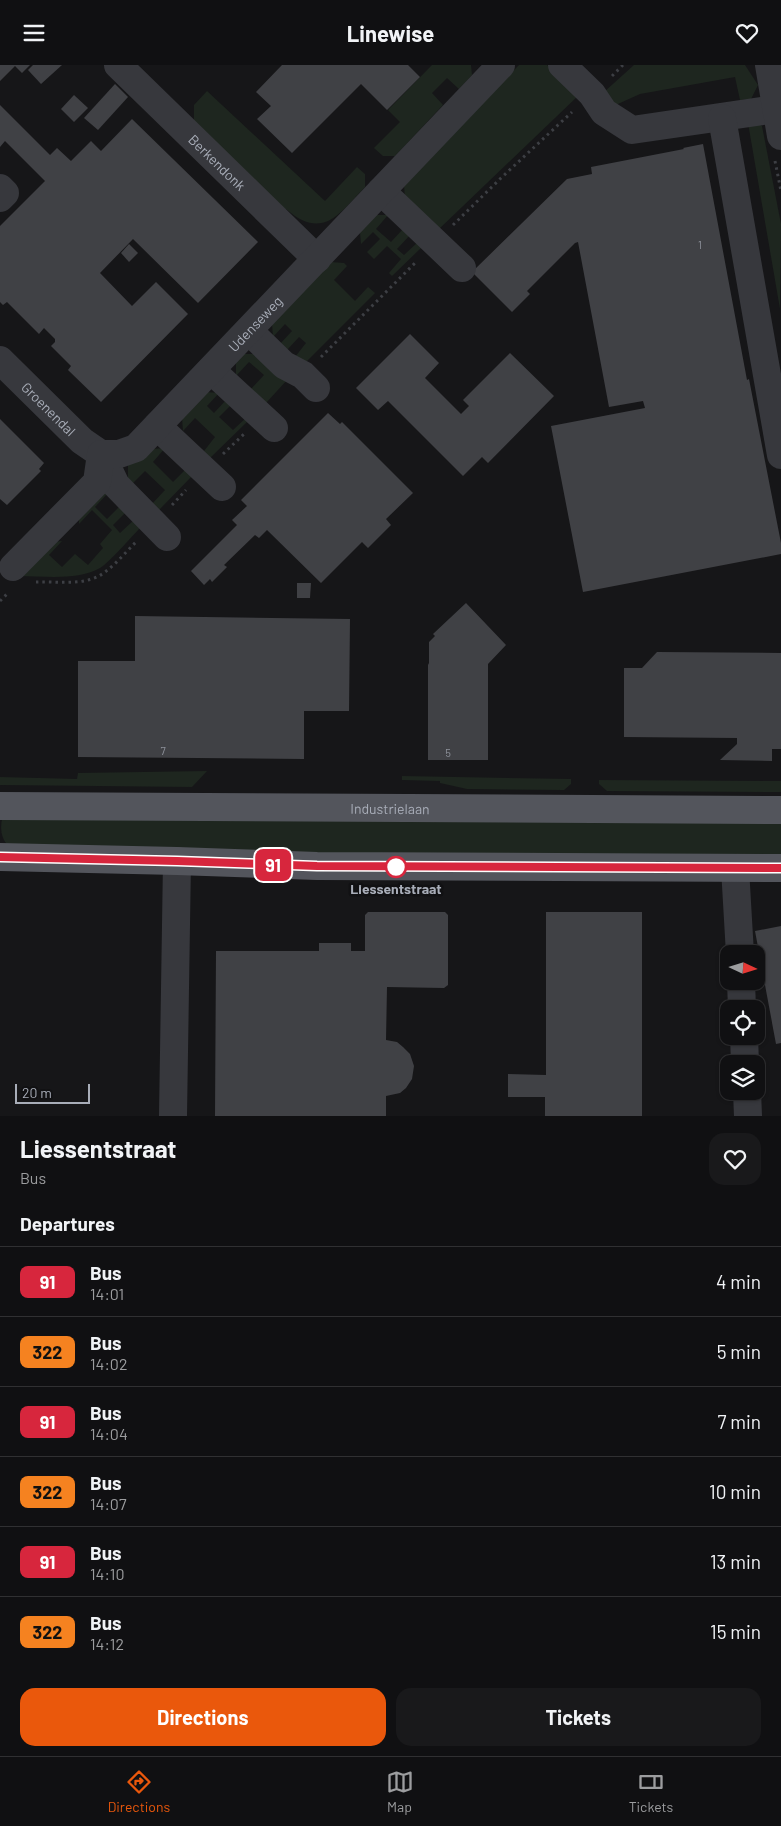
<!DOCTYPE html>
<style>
:root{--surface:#101012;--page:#19191b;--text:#f1f3f6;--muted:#9c9d9f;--line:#303032;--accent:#ea580c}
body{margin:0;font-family:Barlow,sans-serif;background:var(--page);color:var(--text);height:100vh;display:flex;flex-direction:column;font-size:19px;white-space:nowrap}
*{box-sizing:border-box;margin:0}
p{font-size:16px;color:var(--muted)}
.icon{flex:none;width:28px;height:28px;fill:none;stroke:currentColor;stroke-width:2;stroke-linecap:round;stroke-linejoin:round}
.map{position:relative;height:1051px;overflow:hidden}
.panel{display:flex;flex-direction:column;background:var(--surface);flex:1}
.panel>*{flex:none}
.badge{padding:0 10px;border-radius:8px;font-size:18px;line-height:32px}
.needle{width:32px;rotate:94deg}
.tools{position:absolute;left:720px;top:880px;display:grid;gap:10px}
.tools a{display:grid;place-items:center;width:45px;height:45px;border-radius:10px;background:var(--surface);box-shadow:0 1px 4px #0004,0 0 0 1px var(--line);font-size:25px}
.scale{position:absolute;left:15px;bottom:12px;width:75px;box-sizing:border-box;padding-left:5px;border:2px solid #a8adb8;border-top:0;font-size:14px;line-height:18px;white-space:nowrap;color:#a8adb8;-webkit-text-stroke:4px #111113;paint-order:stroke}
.map>.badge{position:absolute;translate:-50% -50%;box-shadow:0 0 0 2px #fff}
h2{padding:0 20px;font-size:19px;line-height:45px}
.round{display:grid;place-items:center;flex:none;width:52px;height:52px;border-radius:15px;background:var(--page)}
.head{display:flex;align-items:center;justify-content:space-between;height:85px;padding:0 20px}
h1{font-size:24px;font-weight:700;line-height:38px}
.primary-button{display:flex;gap:10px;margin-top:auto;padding:10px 20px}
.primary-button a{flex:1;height:58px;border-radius:15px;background:var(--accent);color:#fff;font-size:20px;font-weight:700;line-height:58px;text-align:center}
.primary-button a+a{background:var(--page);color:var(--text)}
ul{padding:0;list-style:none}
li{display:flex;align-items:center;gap:15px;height:70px;padding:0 20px;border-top:1px solid var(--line)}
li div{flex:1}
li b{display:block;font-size:19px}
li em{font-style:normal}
li .badge{min-width:55px;font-weight:700;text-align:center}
header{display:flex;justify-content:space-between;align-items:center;height:65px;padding:0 20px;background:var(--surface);font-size:22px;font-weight:700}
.menu{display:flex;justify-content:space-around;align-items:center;height:70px;border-top:1px solid var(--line);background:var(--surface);font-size:14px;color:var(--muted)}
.menu a{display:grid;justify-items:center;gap:2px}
.menu .current{color:var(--accent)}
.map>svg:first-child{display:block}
.green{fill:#1e261f}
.building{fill:#404145}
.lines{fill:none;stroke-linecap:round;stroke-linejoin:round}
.path{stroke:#3d3f44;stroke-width:3;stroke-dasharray:2.5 4;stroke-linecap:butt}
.minor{stroke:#37383d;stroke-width:28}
.major{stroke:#53555c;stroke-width:28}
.line-casing{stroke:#fff;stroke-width:11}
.line{stroke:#d7263d;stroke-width:8}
.stop-dot{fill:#fff;stroke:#d7263d;stroke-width:2.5}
.labels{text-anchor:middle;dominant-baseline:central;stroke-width:5;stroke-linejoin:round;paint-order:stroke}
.number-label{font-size:11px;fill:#8e929b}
.street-label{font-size:14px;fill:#a8adb8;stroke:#111113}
.stop-label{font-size:14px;font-weight:bold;fill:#a8adb8;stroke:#111113}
</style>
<header><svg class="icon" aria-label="menu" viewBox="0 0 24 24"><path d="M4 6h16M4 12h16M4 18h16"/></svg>Linewise<svg class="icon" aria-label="heart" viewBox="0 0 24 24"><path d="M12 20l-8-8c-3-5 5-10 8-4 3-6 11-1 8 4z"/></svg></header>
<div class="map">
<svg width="781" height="1051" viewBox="0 0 781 1051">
<rect width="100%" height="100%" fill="#161618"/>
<!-- green -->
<g class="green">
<path d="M 432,0 L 471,0 L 472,10 L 459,24 L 447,13 L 432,28 L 443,40 L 395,91 L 383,91 L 374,83 L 400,57 L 388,45 Z"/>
<path d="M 519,0 L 547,0 L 579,30 L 438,165 L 405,133 L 404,120 Z"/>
<path d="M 634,0 L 745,0 L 758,20 L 751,34 L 740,35 L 735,12 L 640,29 L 609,43 L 603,28 Z"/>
<path d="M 207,26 L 325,136 L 357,102 L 365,109 L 365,122 C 339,149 323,176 286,144 L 285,144 L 194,56 L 194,40 Z"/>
<path d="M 756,57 L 762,61 L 781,159 L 780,244 L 748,58 Z"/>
<path d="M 375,150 L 388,150 L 376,164 L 391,177 L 403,164 L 410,170 L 397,184 L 404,190 L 418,177 L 422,182 L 392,211 L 389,208 L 401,194 L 387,181 L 374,194 L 367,187 L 380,174 L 373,167 L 361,179 L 360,167 Z"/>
<path d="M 331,197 L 344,198 L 347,201 L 334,215 L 355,236 L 368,222 L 375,228 L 305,298 L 295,292 L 306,278 L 299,272 L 287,285 L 280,279 L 292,266 L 285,259 L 273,272 L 272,259 Z"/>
<path d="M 243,289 L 257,289 L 288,314 L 266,338 L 251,324 L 264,310 L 249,297 L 236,311 L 236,297 Z"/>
<path d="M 206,327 L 219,328 L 207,341 L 214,348 L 227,334 L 232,339 L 219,352 L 233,365 L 247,352 L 249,355 L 210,393 L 204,386 L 215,372 L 195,353 L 183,366 L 182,353 Z"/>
<path d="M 165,383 L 153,397 L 173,417 L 186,404 L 193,410 L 159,445 L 152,439 L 165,425 L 145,406 L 132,419 L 128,416 L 128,400 L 152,384 Z"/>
<path d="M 104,421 L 107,429 L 95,442 L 107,454 L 120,441 L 126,447 L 113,460 L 120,468 L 134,455 L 141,462 C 131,472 110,497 100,503 C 77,516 44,511 19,511 L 52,477 L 62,476 L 49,490 L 62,502 L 75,489 L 88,500 L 103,483 L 100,479 L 112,465 L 92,445 L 79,459 L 79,448 Z"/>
<path d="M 207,706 L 192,722 L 0,720 L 0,712 L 77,714 L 78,708 Z"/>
<path d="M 402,711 L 571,714 L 571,719 L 564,725 L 467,724 L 440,718 L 440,716 L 402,715 Z"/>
<path d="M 599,715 L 781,716 L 781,727 L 607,726 L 599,719 Z"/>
<path d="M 3,751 L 781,753 L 781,795 L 49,788 L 8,780 C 0,773 0,760 3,751 Z"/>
</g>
<!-- building -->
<g class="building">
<path d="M 0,0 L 30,0 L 22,8 L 15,1 L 0,16 Z"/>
<path d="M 33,0 L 62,0 L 41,19 L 28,5 Z"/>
<path d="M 282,0 L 408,0 L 420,12 L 387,45 L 361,19 L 292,88 L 257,54 L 271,41 L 256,27 Z"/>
<path d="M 115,19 L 128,32 L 98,65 L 84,53 Z"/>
<path d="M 74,30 L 88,43 L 74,57 L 61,44 Z"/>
<path d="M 0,40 L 50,90 L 57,83 L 71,96 L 91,76 L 101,86 L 132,54 L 258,177 L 198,238 L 133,174 L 100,208 L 132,241 L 156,217 L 188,249 L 101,337 L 68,305 L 71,301 L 51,281 L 55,277 L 55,274 L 44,263 L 39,269 L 7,237 L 3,240 L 0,237 L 0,161 L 45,116 L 5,76 L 0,82 Z"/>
<path d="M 703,79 L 747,315 L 749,314 L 781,478 L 781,489 L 583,527 L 551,361 L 645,343 L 643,336 L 609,342 L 578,177 L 575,178 L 527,226 L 530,229 L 512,247 L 472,207 L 567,114 L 592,109 L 591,102 L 684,84 L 683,83 Z"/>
<path d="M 129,179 L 138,188 L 129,197 L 121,188 Z"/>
<path d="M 410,269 L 439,298 L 425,313 L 461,349 L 469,341 L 463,335 L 510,288 L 554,331 L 488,398 L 482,392 L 463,411 L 388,336 L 378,345 L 356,323 Z"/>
<path d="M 328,348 L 340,359 L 342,357 L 413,428 L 386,454 L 391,460 L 368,483 L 362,477 L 321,518 L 267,465 L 259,473 L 255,470 L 224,500 L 227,502 L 212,517 L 210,514 L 204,520 L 191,506 L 237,460 L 232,455 L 247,441 L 241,435 Z"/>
<path d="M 0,354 L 44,398 L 39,404 L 41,406 L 7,440 L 0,434 Z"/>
<path d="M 297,518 L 311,518 L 310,533 L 297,533 Z"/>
<path d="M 466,538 L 506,580 L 488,599 L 488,695 L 428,695 L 428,600 L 429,598 L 429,577 L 435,571 L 433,569 Z"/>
<path d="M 135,551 L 350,554 L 349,646 L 304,646 L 304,694 L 78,692 L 78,596 L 135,596 Z"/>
<path d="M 657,587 L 781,588 L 781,684 L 772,684 L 772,696 L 720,695 L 737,679 L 737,673 L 624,672 L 624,603 L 642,603 Z"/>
<path d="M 368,847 L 445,847 L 448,850 L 448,920 L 444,923 L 387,922 L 386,975 L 397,977 L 403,982 L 410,989 L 414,1001 L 412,1014 L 406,1023 L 400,1028 L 386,1031 L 386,1051 L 215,1051 L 216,886 L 319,886 L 319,878 L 351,878 L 351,886 L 365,886 L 365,850 Z"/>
<path d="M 546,847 L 642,847 L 642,1051 L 545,1051 L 545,1032 L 508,1032 L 508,1009 L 546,1010 Z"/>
<path d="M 781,861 L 781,978 L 776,979 L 755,866 Z"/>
</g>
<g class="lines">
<!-- path -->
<g class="path">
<path d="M 612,11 L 623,0"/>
<path d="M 775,96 L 781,126"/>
<path d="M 453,160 L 501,113 L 572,47"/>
<path d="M 321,292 L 417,196"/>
<path d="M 223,389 L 244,369"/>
<path d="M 172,440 L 186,425"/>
<path d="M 36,517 C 58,516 86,522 105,507 C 116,499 126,487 136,477"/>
<path d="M 0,536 L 8,528"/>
</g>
<!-- minor -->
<g class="minor">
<path id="s1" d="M 118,0 L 317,194"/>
<path d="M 562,0 L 592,29 L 604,47 L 632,65 L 776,44"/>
<path d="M 769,0 L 781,71"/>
<path d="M 722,53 L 781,390"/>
<path d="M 0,123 L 5,128 L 0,133"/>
<path d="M 381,126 L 462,203"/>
<path d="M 249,266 L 284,300 L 303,310 L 316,323"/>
<path id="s2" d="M 0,295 L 82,376 L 101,389 L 116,420 L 167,472"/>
<path d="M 211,305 L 274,363"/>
<path d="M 157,361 L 222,422"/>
<path id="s3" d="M 13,502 L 97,417 L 101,389 L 119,389 L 136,383 L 501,0"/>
<path d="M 735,803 L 740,889"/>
<path d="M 741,916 L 742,944"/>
<path d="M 744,971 L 745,999"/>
<path d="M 747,1026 L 748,1051"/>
<path d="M 173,1051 L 177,796"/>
</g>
<!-- major -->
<g class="major">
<path id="s4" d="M 0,741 L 781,745"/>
<path d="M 0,792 L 177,796 L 317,801 L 781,803"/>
</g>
</g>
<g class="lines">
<!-- line casing -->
<g class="line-casing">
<path id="line" d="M 0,792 L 177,796 L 317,801 L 781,803"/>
</g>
<!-- line -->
<use href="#line" class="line"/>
</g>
<!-- markers -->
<circle class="stop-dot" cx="396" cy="802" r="10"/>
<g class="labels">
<!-- number labels -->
<g class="number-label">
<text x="700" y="179">1</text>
<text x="163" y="685">7</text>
<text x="448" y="687">5</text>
</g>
<!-- street labels -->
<g class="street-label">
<text stroke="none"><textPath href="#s1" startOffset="139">Berkendonk</textPath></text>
<text stroke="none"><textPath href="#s3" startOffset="356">Udenseweg</textPath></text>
<text stroke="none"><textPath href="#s2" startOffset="69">Groenendal</textPath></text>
<text stroke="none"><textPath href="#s4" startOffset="390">Industrielaan</textPath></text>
</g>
<!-- stop labels -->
<g class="stop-label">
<text x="396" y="823">Liessentstraat</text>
</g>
</g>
</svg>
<div class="tools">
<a><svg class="needle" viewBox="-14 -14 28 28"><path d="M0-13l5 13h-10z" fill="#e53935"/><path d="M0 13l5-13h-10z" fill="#9c9d9f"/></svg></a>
<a><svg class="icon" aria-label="locate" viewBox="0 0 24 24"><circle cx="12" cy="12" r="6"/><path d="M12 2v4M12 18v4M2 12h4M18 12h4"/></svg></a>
<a><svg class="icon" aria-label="layers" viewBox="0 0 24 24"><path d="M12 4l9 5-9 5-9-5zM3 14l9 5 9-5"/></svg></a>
</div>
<div class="scale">20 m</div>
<b class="badge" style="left:273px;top:800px;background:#d7263d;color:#fff">91</b>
</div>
<section class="panel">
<div class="head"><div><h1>Liessentstraat</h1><p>Bus</p></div><a class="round"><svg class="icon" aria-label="heart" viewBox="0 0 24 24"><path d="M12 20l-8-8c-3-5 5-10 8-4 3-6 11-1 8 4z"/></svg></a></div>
<h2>Departures</h2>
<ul>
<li><span class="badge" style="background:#d7263d;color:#fff">91</span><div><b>Bus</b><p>14:01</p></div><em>4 min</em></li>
<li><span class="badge" style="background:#f58220;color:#111">322</span><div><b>Bus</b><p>14:02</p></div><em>5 min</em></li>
<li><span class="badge" style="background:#d7263d;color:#fff">91</span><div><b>Bus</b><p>14:04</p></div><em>7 min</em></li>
<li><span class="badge" style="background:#f58220;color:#111">322</span><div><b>Bus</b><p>14:07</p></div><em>10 min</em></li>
<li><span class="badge" style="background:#d7263d;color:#fff">91</span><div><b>Bus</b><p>14:10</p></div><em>13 min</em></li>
<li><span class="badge" style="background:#f58220;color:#111">322</span><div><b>Bus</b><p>14:12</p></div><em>15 min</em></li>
</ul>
<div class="primary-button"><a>Directions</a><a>Tickets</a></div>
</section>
<nav class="menu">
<a class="current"><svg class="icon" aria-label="directions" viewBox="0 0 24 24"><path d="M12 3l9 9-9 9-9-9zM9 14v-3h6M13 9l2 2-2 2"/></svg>Directions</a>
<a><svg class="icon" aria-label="map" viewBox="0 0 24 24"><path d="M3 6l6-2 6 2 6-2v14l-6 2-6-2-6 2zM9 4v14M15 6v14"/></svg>Map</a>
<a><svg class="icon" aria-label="tickets" viewBox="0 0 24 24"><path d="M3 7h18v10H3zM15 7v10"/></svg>Tickets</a>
</nav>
